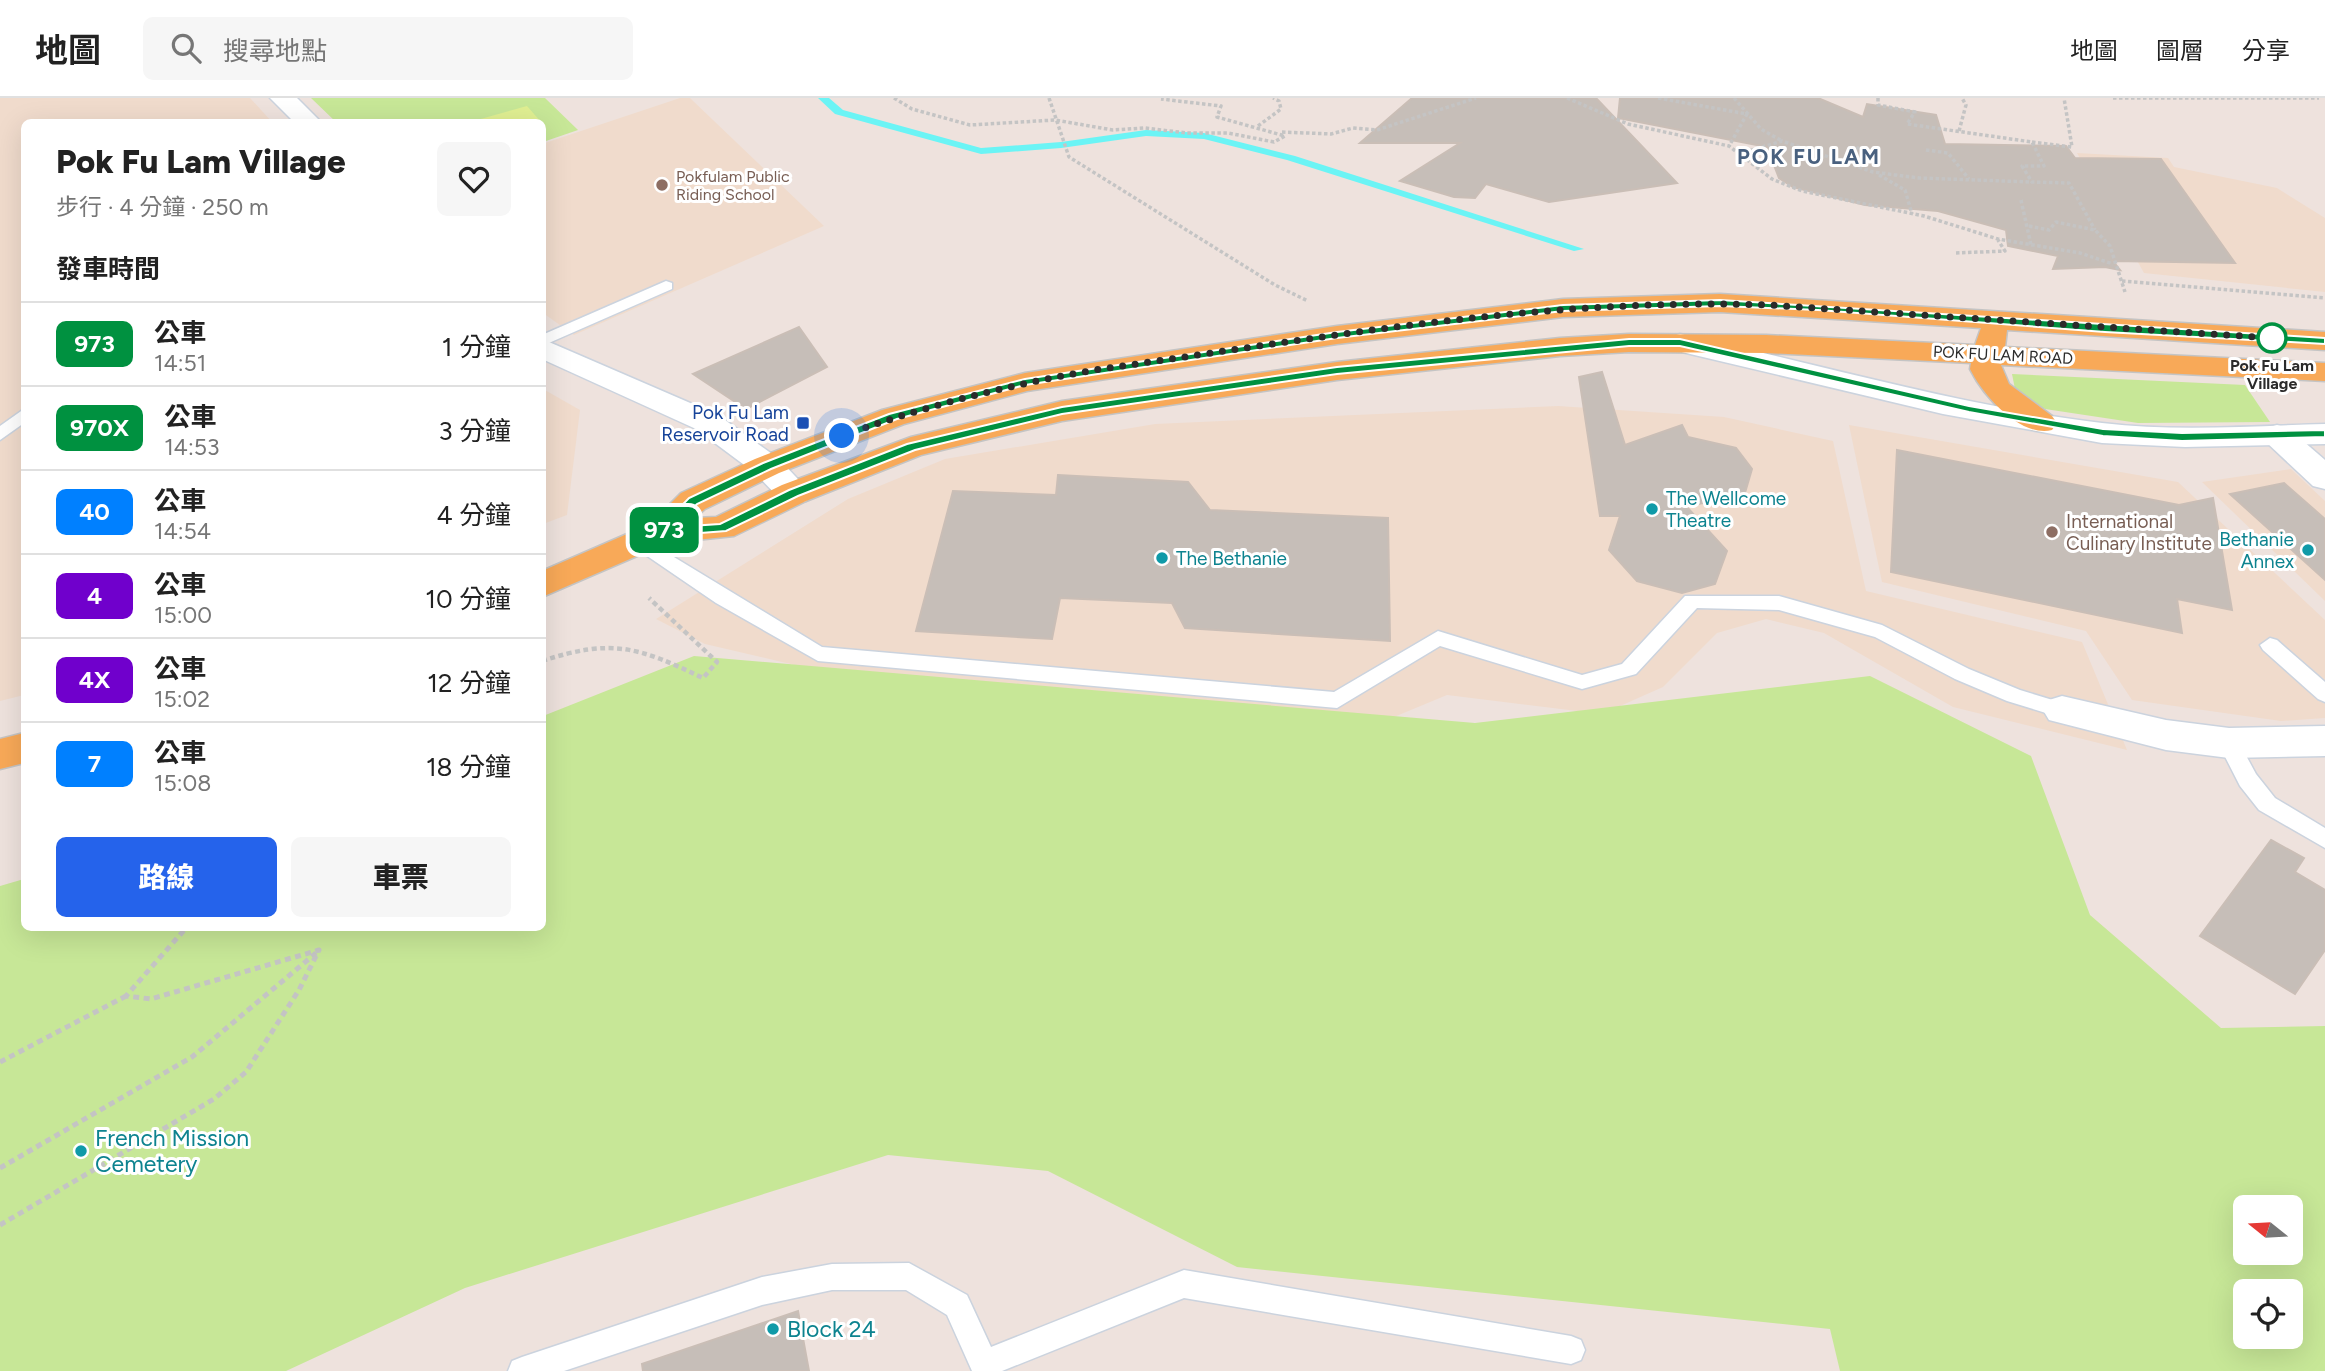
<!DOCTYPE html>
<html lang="zh-TW">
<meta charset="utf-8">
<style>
:root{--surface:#fff;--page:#f6f6f6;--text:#222;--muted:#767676;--line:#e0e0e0;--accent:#2563eb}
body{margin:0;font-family:Figtree,"Noto Sans TC",sans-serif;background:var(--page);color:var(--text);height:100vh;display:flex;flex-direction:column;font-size:26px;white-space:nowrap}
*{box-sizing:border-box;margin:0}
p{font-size:23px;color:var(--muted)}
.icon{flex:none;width:38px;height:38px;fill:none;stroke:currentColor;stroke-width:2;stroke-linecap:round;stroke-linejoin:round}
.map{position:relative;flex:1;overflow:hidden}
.details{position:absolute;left:21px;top:21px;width:525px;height:812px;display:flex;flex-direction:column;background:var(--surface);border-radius:10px;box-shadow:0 7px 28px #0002}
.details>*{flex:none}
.badge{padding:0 14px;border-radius:10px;font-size:24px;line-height:46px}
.needle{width:46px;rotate:288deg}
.tools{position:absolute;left:2233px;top:1097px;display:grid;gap:14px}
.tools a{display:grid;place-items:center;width:70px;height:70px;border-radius:10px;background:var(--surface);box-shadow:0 7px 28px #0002;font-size:35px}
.you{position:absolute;width:35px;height:35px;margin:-18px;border:5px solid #fff;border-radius:50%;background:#1a73e8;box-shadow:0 0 0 10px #1a73e833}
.map>.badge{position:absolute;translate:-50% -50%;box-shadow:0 0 0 4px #fff}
h2{padding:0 35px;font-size:26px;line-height:63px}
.round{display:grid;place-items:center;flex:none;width:74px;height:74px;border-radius:10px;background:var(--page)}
.summary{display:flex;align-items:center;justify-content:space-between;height:119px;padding:0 35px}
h1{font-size:33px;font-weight:800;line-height:52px}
.action{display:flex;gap:14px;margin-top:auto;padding:14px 35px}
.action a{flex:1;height:80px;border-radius:10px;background:var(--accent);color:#fff;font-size:28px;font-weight:800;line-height:80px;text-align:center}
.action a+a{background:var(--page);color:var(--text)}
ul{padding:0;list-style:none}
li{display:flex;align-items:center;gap:21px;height:84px;padding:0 35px;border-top:2px solid var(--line)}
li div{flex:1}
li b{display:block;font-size:26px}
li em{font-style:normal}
li .badge{min-width:77px;font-weight:700;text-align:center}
header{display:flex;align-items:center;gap:42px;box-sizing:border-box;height:98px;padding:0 35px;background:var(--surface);border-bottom:2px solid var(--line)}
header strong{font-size:33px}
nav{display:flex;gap:38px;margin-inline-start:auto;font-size:24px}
.search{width:490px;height:63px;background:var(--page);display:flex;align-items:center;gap:18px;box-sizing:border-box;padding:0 24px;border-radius:10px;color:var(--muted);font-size:26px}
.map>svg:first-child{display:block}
.education{fill:#f0dbcc}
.green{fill:#c7e797;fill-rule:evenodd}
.pitch{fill:#e0ef92}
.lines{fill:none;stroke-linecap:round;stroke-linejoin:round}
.stream{fill:#6bf4f5;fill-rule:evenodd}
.building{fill:#c6beb8;stroke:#cabeb6;stroke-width:2}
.lane-casing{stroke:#cbd3de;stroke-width:3}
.street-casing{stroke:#cbd3de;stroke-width:3}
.secondary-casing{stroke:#cbd3de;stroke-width:3}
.primary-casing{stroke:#c4c4c4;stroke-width:3}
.path-far2{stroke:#c4c4c4;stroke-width:3.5;stroke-dasharray:3.5 2.5;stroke-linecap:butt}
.path-far1{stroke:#c4c4c4;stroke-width:4.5;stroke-dasharray:5 3.5;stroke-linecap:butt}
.path{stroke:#c4c4c4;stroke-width:5;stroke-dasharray:6 4.5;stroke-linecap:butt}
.lane{fill:#fff;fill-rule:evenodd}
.street{fill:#fff;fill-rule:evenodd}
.secondary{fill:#fff;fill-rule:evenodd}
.primary{fill:#f8a958;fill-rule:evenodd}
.line{fill:#009140;stroke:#fff;stroke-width:2}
.walk{stroke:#2b2b2b;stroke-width:7;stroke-dasharray:0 12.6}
.education-dot{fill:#8d6e63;stroke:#fff;stroke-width:2.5}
.stop-dot{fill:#fff;stroke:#009140;stroke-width:3.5}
.transit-dot{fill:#1a4fb4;stroke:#fff;stroke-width:2.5}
.culture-dot{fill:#0f9aa8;stroke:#fff;stroke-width:2.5}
.labels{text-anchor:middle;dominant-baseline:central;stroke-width:6;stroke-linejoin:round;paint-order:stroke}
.far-education-label{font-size:16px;fill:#785e54;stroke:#fff;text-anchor:start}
.far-street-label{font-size:16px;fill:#2b2b2b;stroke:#fff}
.far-stop-label{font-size:16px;font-weight:bold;fill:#2b2b2b;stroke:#fff}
.transit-label{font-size:19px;fill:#164399;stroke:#fff;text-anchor:end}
.culture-label{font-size:19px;fill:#0d838f;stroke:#fff;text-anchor:start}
.education-label{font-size:19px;fill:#785e54;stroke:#fff;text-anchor:start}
.far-district-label{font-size:21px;font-weight:bold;letter-spacing:2px;fill:#49617f;stroke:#fff}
.near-culture-label{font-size:23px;fill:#0d838f;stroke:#fff;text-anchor:start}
</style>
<header>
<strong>地圖</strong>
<div class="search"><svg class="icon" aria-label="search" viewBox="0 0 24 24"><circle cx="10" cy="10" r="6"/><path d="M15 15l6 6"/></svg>搜尋地點</div>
<nav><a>地圖</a><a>圖層</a><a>分享</a></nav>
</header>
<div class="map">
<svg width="2325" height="1273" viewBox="0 0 2325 1273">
<rect width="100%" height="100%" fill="#eee2dd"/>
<!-- education -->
<g class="education">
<path d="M 0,0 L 250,0 L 272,24 L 24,24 L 24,597 L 0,603 Z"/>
<path d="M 680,0 L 690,0 L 824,128 L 574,237 L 543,215 L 542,46 Z"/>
<path d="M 2077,55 L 2168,60 L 2174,69 L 2277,90 L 2325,120 L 2325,194 L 2144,175 Z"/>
<path d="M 543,291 L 580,312 L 567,417 L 543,426 Z"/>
<path d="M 1558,308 L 1724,319 L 1833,343 L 1866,493 L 2082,544 L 2127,652 L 1953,609 L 1824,535 L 1766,521 L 1717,535 L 1663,589 L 1602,616 L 1447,597 L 1394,619 L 863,583 L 705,546 L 656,521 L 848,401 L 945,361 L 1155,326 Z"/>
<path d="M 1849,327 L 2178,384 L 2325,522 L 2325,620 L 2281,623 L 2132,602 L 2086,533 L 1882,484 Z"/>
<path d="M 2291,371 L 2325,403 L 2325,503 L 2202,384 Z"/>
</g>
<!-- green -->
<g class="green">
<path d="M 311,0 L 545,0 L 578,32 L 543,44 L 542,24 L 336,24 Z"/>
<path d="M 2012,276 L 2245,287 L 2270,324 L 2138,325 L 2045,311 L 2016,296 Z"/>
<path d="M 694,558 L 1475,625 L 1870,578 L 2031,658 L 2090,817 L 2221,930 L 2325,928 L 2325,1273 L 1840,1273 L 1830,1231 L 1237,1169 L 1048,1073 L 888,1057 L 465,1190 L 286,1273 L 0,1273 L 0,788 L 24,781 L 24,830 L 542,830 L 543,618 ZM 2245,1110 L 2291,1110 L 2291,1155 L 2245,1155 ZM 2245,1194 L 2291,1194 L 2291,1239 L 2245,1239 Z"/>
</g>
<!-- pitch -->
<path class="pitch" d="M 527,8 L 541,24 L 470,24 Z"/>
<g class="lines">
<!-- stream -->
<path class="stream" d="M 818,0 L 829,0 L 843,12 L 981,50 L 1061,44 L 1146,32 L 1204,35 L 1295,58 L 1584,151 L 1574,153 L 1287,62 L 1204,41 L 1146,38 L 1061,50 L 981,56 L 835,16 Z"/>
</g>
<!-- building -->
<g class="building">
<path d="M 1412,0 L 1596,0 L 1677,85 L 1549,104 L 1486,86 L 1475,100 L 1454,99 L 1400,83 L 1460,45 L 1360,45 Z"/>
<path d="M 1620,0 L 1818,0 L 1863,19 L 1867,6 L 1936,17 L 1945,46 L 2066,48 L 2075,60 L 2161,61 L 2235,165 L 2113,163 L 2120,172 L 2105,169 L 2053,171 L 2058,158 L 2008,148 L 2006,132 L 1938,113 L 1865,107 L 1793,89 L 1779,80 L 1767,49 L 1618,20 Z"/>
<path d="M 799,229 L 827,269 L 746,311 L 693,276 Z"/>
<path d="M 1602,274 L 1625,347 L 1682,327 L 1688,339 L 1736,350 L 1752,371 L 1744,398 L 1686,408 L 1727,453 L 1715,486 L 1682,495 L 1637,483 L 1609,452 L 1620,418 L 1600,418 L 1579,279 Z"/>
<path d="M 1897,352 L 2179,407 L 2213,400 L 2232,512 L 2177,501 L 2182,535 L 1891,474 Z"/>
<path d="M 1058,377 L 1188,384 L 1210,412 L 1388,420 L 1390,543 L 1185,530 L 1172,505 L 1060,500 L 1052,541 L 916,533 L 953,393 L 1056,397 Z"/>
<path d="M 2284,385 L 2325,421 L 2325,482 L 2230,396 Z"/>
<path d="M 2271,742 L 2304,760 L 2295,774 L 2325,792 L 2325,852 L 2295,896 L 2200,838 Z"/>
<path d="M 798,1213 L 809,1273 L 643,1273 L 642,1266 Z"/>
</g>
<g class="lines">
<!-- lane casing -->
<g class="lane-casing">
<g id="lane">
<path d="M 666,183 L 672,185 L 672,191 L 542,248 L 542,237 Z"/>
<path d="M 24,311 L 24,325 L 0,342 L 0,328 Z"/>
<path d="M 641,439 L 822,549 L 1334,594 L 1438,533 L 1582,577 L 1622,566 L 1685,498 L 1779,498 L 1882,527 L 1969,571 L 2020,592 L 2069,607 L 2072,612 L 2069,617 L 2062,620 L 2007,603 L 1955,581 L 1875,539 L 1779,512 L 1697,510 L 1636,576 L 1582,591 L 1440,548 L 1337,610 L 818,563 L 716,505 L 634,449 L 632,445 L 634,441 Z"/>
<path d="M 2270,540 L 2277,542 L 2325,584 L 2325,604 L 2318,601 L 2263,552 L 2260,547 Z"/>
<path d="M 2229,637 L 2236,639 L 2256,676 L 2275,700 L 2325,730 L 2325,750 L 2259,712 L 2240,688 L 2218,645 L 2222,639 Z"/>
<path d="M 909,1165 L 967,1197 L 991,1249 L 1184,1172 L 1571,1238 L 1581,1242 L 1585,1252 L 1581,1262 L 1571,1266 L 1184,1200 L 1002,1273 L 972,1273 L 947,1217 L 906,1192 L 832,1192 L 762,1207 L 564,1273 L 508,1273 L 512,1263 L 522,1259 L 762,1179 L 832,1166 Z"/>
</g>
</g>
<!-- street casing -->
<g class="street-casing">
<g id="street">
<path d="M 270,0 L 297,0 L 321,24 L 294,24 Z"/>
<path d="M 542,241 L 718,317 L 779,361 L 811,395 L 806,403 L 794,406 L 782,403 L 755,375 L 696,331 L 542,261 Z"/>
<path d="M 2277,327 L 2288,330 L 2325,362 L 2325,391 L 2313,388 L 2266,344 L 2261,337 L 2266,330 Z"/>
<path d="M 2062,598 L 2166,622 L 2229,630 L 2325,628 L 2325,658 L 2229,660 L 2166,652 L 2049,622 L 2043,612 L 2049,602 Z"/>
</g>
</g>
<!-- secondary casing -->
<g class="secondary-casing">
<path id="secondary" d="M 1680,236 C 1820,266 1959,308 2102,325 C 2176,334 2251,328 2325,326 L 2325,346 L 2185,349 L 2102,345 L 1943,316 L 1669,251 L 1665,245 L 1669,239 Z"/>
</g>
<!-- primary casing -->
<g class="primary-casing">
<g id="primary">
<path d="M 1720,196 L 2325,234 L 2325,252 L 2007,232 L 2005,249 L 2325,265 L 2325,283 L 2001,267 L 2009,286 L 2052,318 L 2057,325 L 2052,332 C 2020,340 1983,297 1970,271 L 1971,265 L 1766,255 L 1629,254 L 1560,258 L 1337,282 L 1062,323 L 921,357 L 806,403 L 734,438 L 667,445 L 542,499 L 542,473 L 650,426 L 681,395 L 755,361 L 882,312 L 1025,275 L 1337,228 L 1563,201 ZM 1720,214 L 1981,230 L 1975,247 L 1766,237 L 1629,236 L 1560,240 L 1337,264 L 1062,303 L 911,339 L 782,387 L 716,419 L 695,420 L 705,411 L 779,375 L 904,326 L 1027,293 L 1337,246 L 1563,219 Z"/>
<path d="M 24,635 L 24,665 L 0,671 L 0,641 Z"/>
</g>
</g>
<!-- path-far2 -->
<g class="path-far2">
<path d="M 894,0 L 912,11 L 970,27 L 1055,22 L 1113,32 L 1145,30 L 1187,35 L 1228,35 L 1274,44 L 1285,38 L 1217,19 L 1221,8 L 1161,1"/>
<path d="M 1049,0 L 1069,59 L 1275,187 L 1308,203"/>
<path d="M 1567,0 L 1628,26 L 1729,48 L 1772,81 L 1802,93 L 1924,118 L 1998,141 L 2080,155 L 2113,166"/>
<path d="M 1658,0 L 1747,16 L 1729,48"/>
<path d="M 1734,0 L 1761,31 L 1782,43"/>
<path d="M 1878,0 L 1878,7 L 1915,14 L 1907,26 L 2032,44 L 2044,68 L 2022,68 L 2032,84 L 2069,85 L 2095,132"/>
<path d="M 2113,0 L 2319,0"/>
<path d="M 1258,28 L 1281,11 L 1279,3 L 1273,0"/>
<path d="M 1959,33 L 1966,7 L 1962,0"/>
<path d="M 1282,34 L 1331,36 L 1353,30 L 1377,32 L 1476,0"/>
<path d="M 2032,44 L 2072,49 L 2064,0"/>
<path d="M 1926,52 L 1948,55 L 1969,81"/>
<path d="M 1739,56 L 1782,43 L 1873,74 L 1919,80 L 2032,84"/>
<path d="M 1843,63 L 1860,48"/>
<path d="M 1879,77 L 1905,92 L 1912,116"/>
<path d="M 2021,102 L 2031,147"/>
<path d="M 2029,128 L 2049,132 L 2056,124 L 2095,132 L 2110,148 L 2125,194"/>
<path d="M 1956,155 L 2005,153 L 1998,142"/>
<path d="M 2122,183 L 2325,200"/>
</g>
<!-- path-far1 -->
<path class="path-far1" d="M 542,563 C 613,540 638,549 703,580 L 717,564 L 649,500"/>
<!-- path -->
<g class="path">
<path d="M 0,964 L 126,898"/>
<path d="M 0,1070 L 192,959 L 316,855"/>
<path d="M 0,1127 L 214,1001 L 246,974 L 299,892 L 319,852 L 151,901 L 126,898 L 186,830"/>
</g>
<!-- lane -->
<use href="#lane" class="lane"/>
<!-- street -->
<use href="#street" class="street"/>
<!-- secondary -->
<use href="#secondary" class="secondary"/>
<!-- primary -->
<use href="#primary" class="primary"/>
</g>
<!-- line -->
<path class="line" d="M 1720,202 L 2325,240 L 2325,246 L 2105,234 L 1818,212 L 1720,208 L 1563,213 L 1337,240 L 1025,287 L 897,321 L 771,371 L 697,406 L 674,429 L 720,426 L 789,392 L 907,346 L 1062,309 L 1337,269 L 1629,241 L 1680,241 L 1969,308 L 2103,331 L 2182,335 L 2325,332 L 2325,339 L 2182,343 L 2103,338 L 1969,314 L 1680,248 L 1629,248 L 1337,276 L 1062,316 L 915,352 L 798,398 L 726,433 L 662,438 L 656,434 L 689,400 L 763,365 L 889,316 L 1025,281 L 1337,234 L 1563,207 Z"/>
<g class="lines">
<!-- walk -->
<path class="walk" d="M 842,338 C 927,307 1013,286 1101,271 C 1322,240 1545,199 1769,207 L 2272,240"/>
</g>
<!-- markers -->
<g class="education-dot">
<circle cx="662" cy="87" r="7"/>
<circle cx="2052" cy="434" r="7"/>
</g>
<circle class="stop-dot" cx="2272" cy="240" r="14"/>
<rect class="transit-dot" x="796" y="318" width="14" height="14" rx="3.5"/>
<g class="culture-dot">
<circle cx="1652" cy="411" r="7"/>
<circle cx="2308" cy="452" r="7"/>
<circle cx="1162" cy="460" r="7"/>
<circle cx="81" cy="1053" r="7"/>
<circle cx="773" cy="1231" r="7"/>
</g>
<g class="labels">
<!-- far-education labels -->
<g class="far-education-label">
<text x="676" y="78">Pokfulam Public<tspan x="676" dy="18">Riding School</tspan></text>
</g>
<!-- far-street labels -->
<g class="far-street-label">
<text transform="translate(2003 257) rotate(3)">POK FU LAM ROAD</text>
</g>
<!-- far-stop labels -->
<g class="far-stop-label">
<text x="2272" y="267">Pok Fu Lam<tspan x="2272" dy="18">Village</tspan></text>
</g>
<!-- transit labels -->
<g class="transit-label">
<text x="789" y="314">Pok Fu Lam<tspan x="789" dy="22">Reservoir Road</tspan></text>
</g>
<!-- culture labels -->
<g class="culture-label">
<text x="1666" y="400">The Wellcome<tspan x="1666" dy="22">Theatre</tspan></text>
<text x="2294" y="441" text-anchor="end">Bethanie<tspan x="2294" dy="22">Annex</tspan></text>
<text x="1176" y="460">The Bethanie</text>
</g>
<!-- education labels -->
<g class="education-label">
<text x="2066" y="423">International<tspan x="2066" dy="22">Culinary Institute</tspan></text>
</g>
<!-- far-district labels -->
<g class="far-district-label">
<text x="1809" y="58">POK FU LAM</text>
</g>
<!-- near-culture labels -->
<g class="near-culture-label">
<text x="95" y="1040">French Mission<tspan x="95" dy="26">Cemetery</tspan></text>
<text x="787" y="1231">Block 24</text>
</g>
</g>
</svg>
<div class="tools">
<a><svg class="needle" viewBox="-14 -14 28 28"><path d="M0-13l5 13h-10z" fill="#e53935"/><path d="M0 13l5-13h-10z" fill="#767676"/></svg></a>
<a><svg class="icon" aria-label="locate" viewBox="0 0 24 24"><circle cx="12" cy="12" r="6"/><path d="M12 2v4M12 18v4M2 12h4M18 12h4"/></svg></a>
</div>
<div class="you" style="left:842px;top:338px"></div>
<b class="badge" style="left:664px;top:432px;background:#009140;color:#fff">973</b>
<section class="details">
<div class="summary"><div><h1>Pok Fu Lam Village</h1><p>步行 · 4 分鐘 · 250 m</p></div><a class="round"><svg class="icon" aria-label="heart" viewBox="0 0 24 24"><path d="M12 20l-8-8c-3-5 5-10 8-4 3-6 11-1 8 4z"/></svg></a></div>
<h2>發車時間</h2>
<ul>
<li><span class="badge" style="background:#009140;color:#fff">973</span><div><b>公車</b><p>14:51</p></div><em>1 分鐘</em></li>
<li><span class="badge" style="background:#009140;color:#fff">970X</span><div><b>公車</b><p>14:53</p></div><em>3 分鐘</em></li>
<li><span class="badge" style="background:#0080ff;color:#fff">40</span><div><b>公車</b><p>14:54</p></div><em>4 分鐘</em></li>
<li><span class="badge" style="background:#7000cc;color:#fff">4</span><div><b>公車</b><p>15:00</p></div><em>10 分鐘</em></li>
<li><span class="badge" style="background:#7000cc;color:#fff">4X</span><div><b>公車</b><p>15:02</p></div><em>12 分鐘</em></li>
<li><span class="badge" style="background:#0080ff;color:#fff">7</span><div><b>公車</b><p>15:08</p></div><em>18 分鐘</em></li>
</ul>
<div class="action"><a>路線</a><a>車票</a></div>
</section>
</div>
